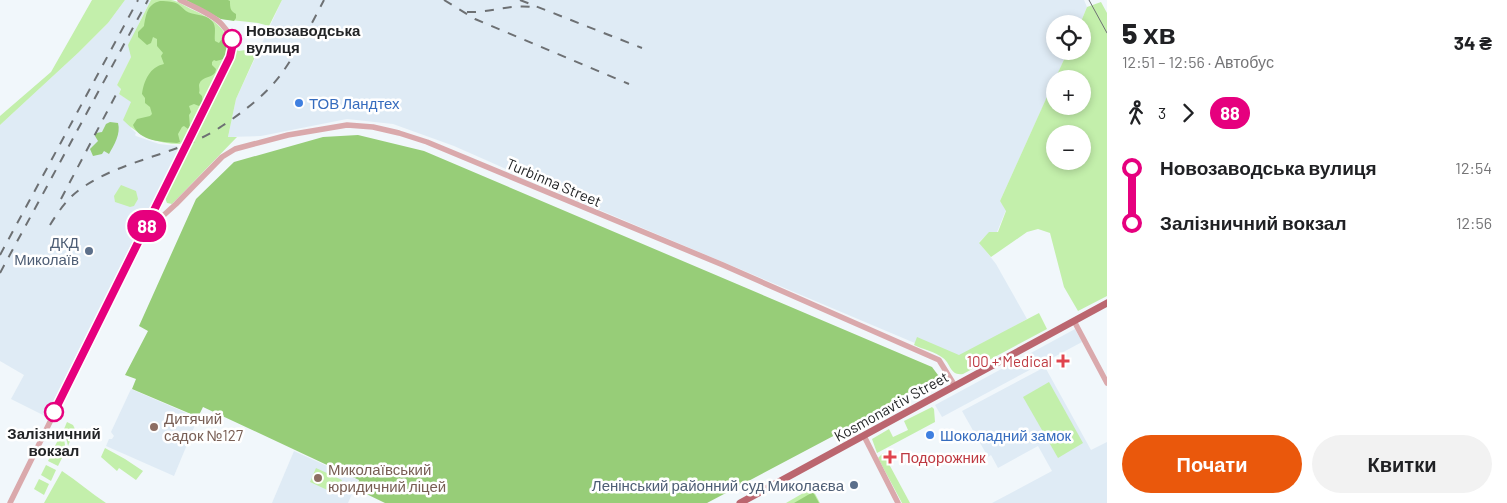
<!DOCTYPE html>
<html lang="uk">
<meta charset="utf-8">
<style>
:root{--surface:#fff;--page:#f2f2f2;--text:#202124;--muted:#757577;--accent:#ea580c}
body{margin:0;font-family:Barlow,sans-serif;background:var(--page);color:var(--text);height:100vh;display:flex;flex-direction:column;font-size:19px;white-space:nowrap}
*{box-sizing:border-box;margin:0}
p{font-size:16px;color:var(--muted)}
.icon{flex:none;width:28px;height:28px;fill:none;stroke:currentColor;stroke-width:2;stroke-linecap:round;stroke-linejoin:round}
.map{position:relative;flex:1;overflow:hidden}
.drawer{display:flex;flex-direction:column;background:var(--surface);width:400px}
.drawer>*{flex:none}
.badge{padding:0 10px;border-radius:16px;font-size:18px;line-height:32px}
.tools{position:absolute;left:1046px;top:15px;display:grid;gap:10px}
.tools a{display:grid;place-items:center;width:45px;height:45px;border-radius:50%;background:var(--surface);box-shadow:0 2px 8px #0003;font-size:25px}
.map>.badge{position:absolute;translate:-50% -50%;box-shadow:0 0 0 2px #fff}
.legs{display:flex;align-items:center;gap:8px;height:55px;padding:0 15px;font-size:16px}
.legs p{margin-inline-start:auto}
.head{display:flex;align-items:center;justify-content:space-between;height:85px;padding:0 15px}
h1{font-size:28px;font-weight:800;line-height:38px}
.primary-button{display:flex;gap:10px;margin-top:auto;padding:10px 15px}
.primary-button a{flex:1;height:58px;border-radius:30px;background:var(--accent);color:#fff;font-size:20px;font-weight:800;line-height:58px;text-align:center}
.primary-button a+a{background:var(--page);color:var(--text)}
ul{padding:0 15px;list-style:none}
li{display:flex;align-items:center;gap:18px;height:55px;font-size:19px}
li i{display:grid;place-items:center;width:8px;height:100%;margin:0 6px;background:currentColor}
li i::after{content:'';width:12px;height:12px;margin:-6px;border:4px solid;border-radius:50%;background:var(--surface)}
li p{margin-inline-start:auto}
li:first-child i{background:linear-gradient(#0000 50%,currentColor 0)}
li:last-child i{background:linear-gradient(currentColor 50%,#0000 0)}
main{display:flex;flex:1;min-height:0}
.map>svg:first-child{display:block}
.built{fill:#dfebf5}
.green{fill:#c3efab;fill-rule:evenodd}
.forest{fill:#97cd78}
.lines{fill:none;stroke-linecap:round;stroke-linejoin:round}
.minor{stroke:#daa9ac;stroke-width:5.5}
.major{stroke:#bb666f;stroke-width:7}
.tram{stroke:#6d7073;stroke-width:1}
.rail{stroke:#6d7073;stroke-width:2;stroke-dasharray:9 9;stroke-linecap:butt}
.line-1-casing{stroke:#fff;stroke-width:11}
.line-1{stroke:#e6007e;stroke-width:8}
.stop-1-dot{fill:#fff;stroke:#e6007e;stroke-width:2.5}
.shop-dot{fill:#3f7fe0;stroke:#fff;stroke-width:2}
.service-dot{fill:#5c6f8a;stroke:#fff;stroke-width:2}
.health-dot{fill:#e0444e;stroke:#fff;stroke-width:2}
.education-dot{fill:#8d6e63;stroke:#fff;stroke-width:2}
.labels{text-anchor:middle;dominant-baseline:central;stroke-width:5;stroke-linejoin:round;paint-order:stroke}
.stop-label{font-size:15px;font-weight:bold;fill:#222426;stroke:#fff;text-anchor:start}
.shop-label{font-size:15px;fill:#366cbe;stroke:#fff;text-anchor:start}
.street-label{font-size:15px;fill:#222426;stroke:#fff}
.service-label{font-size:15px;fill:#4e5e75;stroke:#fff;text-anchor:end}
.health-label{font-size:15px;fill:#be3a42;stroke:#fff;text-anchor:end}
.education-label{font-size:15px;fill:#785e54;stroke:#fff;text-anchor:start}
</style>
<main>
<div class="map">
<svg width="1107" height="503" viewBox="0 0 1107 503">
<rect width="100%" height="100%" fill="#f1f7fb"/>
<!-- built -->
<g class="built">
<path d="M 125,0 L 151,0 L 139,23 L 131,57 L 117,85 L 121,88 L 119,94 L 132,102 L 131,128 L 136,133 L 135,135 L 136,136 L 159,144 L 177,146 L 179,150 L 47,417 L 11,399 L 24,375 L 0,361 L 0,125 L 79,52 L 108,23 Z"/>
<path d="M 282,0 L 1084,0 L 1087,7 L 1080,24 L 1055,24 L 1055,51 L 1068,51 L 1000,201 L 1006,210 L 997,232 L 989,233 L 979,242 L 996,264 L 1027,319 L 955,360 L 588,205 L 454,146 L 393,124 L 347,119 L 261,136 L 228,137 L 236,99 Z"/>
<path d="M 1075,329 L 1082,342 L 942,417 L 935,405 Z"/>
<path d="M 1045,367 L 1091,450 L 1107,442 L 1107,503 L 992,503 L 1052,471 L 1038,446 L 998,468 L 991,455 L 988,457 L 962,411 Z"/>
<path d="M 131,389 L 198,418 L 174,476 L 106,446 L 109,439 L 112,439 L 114,436 L 111,432 Z"/>
<path d="M 294,451 L 358,480 L 348,503 L 272,503 Z"/>
</g>
<!-- green -->
<g class="green">
<path d="M 92,0 L 125,0 L 108,23 L 79,52 L 0,125 L 0,116 L 51,72 Z"/>
<path d="M 151,0 C 158,0 165,0 171,0 C 178,1 186,7 193,10 C 214,20 232,29 227,56 L 185,140 L 180,144 C 157,144 139,136 123,120 L 131,102 L 119,94 L 121,89 L 117,85 L 131,57 L 128,45 Z"/>
<path d="M 186,0 L 282,0 L 269,26 L 258,23 L 221,19 Z"/>
<path d="M 1101,2 L 1107,13 L 1107,296 L 1078,311 L 1064,287 L 1050,233 L 1038,229 L 1027,232 L 991,257 L 979,243 L 989,232 L 998,232 L 1006,211 L 1000,201 L 1055,79 L 1055,106 L 1082,106 L 1082,79 L 1055,79 L 1068,51 L 1082,51 L 1082,24 L 1080,24 L 1087,7 ZM 1055,134 L 1082,134 L 1082,161 L 1055,161 Z"/>
<path d="M 259,48 L 236,99 L 228,137 L 237,137 L 172,204 L 167,203 L 165,198 L 234,58 L 236,50 L 239,51 Z"/>
<path d="M 121,185 L 136,191 L 138,199 L 134,206 L 130,207 L 115,202 L 114,196 Z"/>
<path d="M 1039,313 L 1047,329 L 963,374 C 950,376 951,364 943,358 C 936,352 922,349 914,345 L 917,337 L 959,355 Z"/>
<path d="M 1049,382 L 1083,443 L 1058,458 L 1023,397 Z"/>
<path d="M 932,407 L 934,409 L 935,422 L 877,453 L 872,439 L 889,429 L 893,437 L 908,430 L 904,421 Z"/>
<path d="M 67,422 L 73,425 L 75,429 L 68,446 L 64,429 Z"/>
<path d="M 62,432 L 63,433 L 66,451 L 55,446 Z"/>
<path d="M 105,448 L 125,459 L 143,471 L 136,480 L 119,468 L 117,471 L 101,457 Z"/>
<path d="M 53,451 L 63,456 L 58,466 L 48,461 Z"/>
<path d="M 883,453 L 910,503 L 902,503 L 878,458 Z"/>
<path d="M 46,465 L 56,470 L 51,481 L 41,475 Z"/>
<path d="M 316,468 L 342,480 L 336,494 L 310,482 Z"/>
<path d="M 62,471 C 77,481 91,493 106,503 L 44,503 Z"/>
<path d="M 39,479 L 49,484 L 44,495 L 34,489 Z"/>
<path d="M 812,488 L 820,503 L 786,503 Z"/>
</g>
<!-- forest -->
<g class="forest">
<path d="M 186,0 L 228,0 L 230,1 C 230,7 230,11 236,14 L 236,18 L 234,21 L 221,19 Z"/>
<path d="M 160,1 C 164,1 168,1 172,2 C 179,3 181,7 186,11 C 193,16 205,13 212,21 C 217,26 214,35 215,41 L 219,43 L 221,40 L 225,39 L 228,47 L 224,59 L 216,61 L 214,60 L 212,62 L 212,65 L 216,69 C 215,80 202,74 199,85 C 199,88 200,90 199,93 L 202,96 L 203,102 L 199,106 L 194,104 L 189,106 L 191,112 L 189,115 L 190,127 L 188,129 L 184,126 L 182,127 L 178,134 L 180,142 L 177,143 C 162,142 139,141 133,125 L 137,119 L 150,116 L 152,114 L 150,107 L 145,103 L 145,98 L 142,94 C 144,80 150,67 164,64 L 161,56 L 163,53 L 157,46 L 157,39 L 153,37 L 151,43 L 147,45 L 138,37 L 138,32 L 144,26 C 146,15 147,4 160,1 Z"/>
<path d="M 110,122 L 118,123 C 121,134 114,145 109,154 L 104,151 L 102,154 L 93,156 L 90,149 L 98,141 L 95,136 L 96,133 L 102,132 L 106,124 Z"/>
<path d="M 358,135 L 424,151 L 932,367 L 941,379 L 707,503 L 385,503 L 356,489 L 359,480 L 203,407 L 198,417 L 132,389 L 136,379 L 125,375 L 148,331 L 139,326 L 196,199 L 234,162 L 323,137 Z"/>
<path d="M 813,492 L 819,503 L 794,503 Z"/>
</g>
<g class="lines">
<!-- minor -->
<g class="minor">
<path d="M 143,234 L 176,204 L 222,157 L 235,149 L 288,135 L 347,125 L 373,127 L 399,133 L 427,142 L 723,265 L 939,360 L 955,386"/>
<path d="M 1074,321 L 1107,383"/>
<path d="M 864,436 L 898,503"/>
<path d="M 10,503 L 230,57 C 238,22 205,13 180,0"/>
</g>
<!-- major -->
<path class="major" d="M 740,503 L 1107,303"/>
<!-- tram -->
<path class="tram" d="M 1089,0 L 1107,33"/>
<!-- rail -->
<g class="rail">
<path d="M 444,0 L 475,19 L 629,84"/>
<path d="M 520,0 L 642,48"/>
<path d="M 467,12 C 489,13 510,4 532,7"/>
<path d="M 61,199 L 119,89"/>
<path d="M 50,225 C 58,212 67,199 79,190 C 123,158 178,156 222,126 C 243,112 267,94 282,73 C 298,50 311,25 324,0"/>
<path d="M 0,255 L 138,0"/>
<path d="M 0,273 L 148,0"/>
</g>
</g>
<g class="lines">
<!-- line-1 casing -->
<g class="line-1-casing">
<path id="line-1" d="M 54,412 L 230,57 L 232,48 L 232,39"/>
</g>
<!-- line-1 -->
<use href="#line-1" class="line-1"/>
</g>
<!-- markers -->
<g class="stop-1-dot">
<circle cx="232" cy="39" r="9"/>
<circle cx="54" cy="412" r="9"/>
</g>
<g class="shop-dot">
<circle cx="299" cy="103" r="5"/>
<circle cx="930" cy="435" r="5"/>
</g>
<g class="service-dot">
<circle cx="89" cy="251" r="5"/>
<circle cx="854" cy="485" r="5"/>
</g>
<g class="health-dot">
<path d="M1060.5 353.5h5v5h5v5h-5v5h-5v-5h-5v-5h5z"/>
<path d="M887.5 449.5h5v5h5v5h-5v5h-5v-5h-5v-5h5z"/>
</g>
<g class="education-dot">
<circle cx="154" cy="427" r="5"/>
<circle cx="318" cy="478" r="5"/>
</g>
<g class="labels">
<!-- stop labels -->
<g class="stop-label">
<text x="246" y="30">Новозаводська<tspan x="246" dy="17">вулиця</tspan></text>
<text x="54" y="433" text-anchor="middle">Залізничний<tspan x="54" dy="17">вокзал</tspan></text>
</g>
<!-- shop labels -->
<g class="shop-label">
<text x="309" y="103">ТОВ Ландтех</text>
<text x="940" y="435">Шоколадний замок</text>
</g>
<!-- street labels -->
<g class="street-label">
<text transform="translate(554 182) rotate(23)">Turbinna Street</text>
<text transform="translate(891 406) rotate(-29)">Kosmonavtiv Street</text>
</g>
<!-- service labels -->
<g class="service-label">
<text x="79" y="242">ДКД<tspan x="79" dy="17">Миколаїв</tspan></text>
<text x="844" y="485">Ленінський районний суд Миколаєва</text>
</g>
<!-- health labels -->
<g class="health-label">
<text x="1052" y="361">100 + Medical</text>
<text x="900" y="457" text-anchor="start">Подорожник</text>
</g>
<!-- education labels -->
<g class="education-label">
<text x="164" y="418">Дитячий<tspan x="164" dy="17">садок №127</tspan></text>
<text x="328" y="469">Миколаївський<tspan x="328" dy="17">юридичний ліцей</tspan></text>
</g>
</g>
</svg>
<div class="tools">
<a><svg class="icon" aria-label="locate" viewBox="0 0 24 24"><circle cx="12" cy="12" r="6"/><path d="M12 2v4M12 18v4M2 12h4M18 12h4"/></svg></a>
<a>+</a>
<a>−</a>
</div>
<b class="badge" style="left:147px;top:226px;background:#e6007e;color:#fff">88</b>
</div>
<section class="drawer">
<div class="head"><div><h1>5 хв</h1><p>12:51 – 12:56 · Автобус</p></div><b>34 ₴</b></div>
<div class="legs"><svg class="icon" aria-label="walk" viewBox="0 0 24 24"><circle cx="13" cy="4" r="2"/><path d="M13 8l-2 6 4 7M11 14l-3 7M7 12l3-4h3l4 4"/></svg>3<svg class="icon" aria-label="forward" viewBox="0 0 24 24"><path d="M9 5l7 7-7 7"/></svg><b class="badge" style="background:#e6007e;color:#fff">88</b></div>
<ul>
<li><i style="color:#e6007e"></i><b>Новозаводська вулиця</b><p>12:54</p></li>
<li><i style="color:#e6007e"></i><b>Залізничний вокзал</b><p>12:56</p></li>
</ul>
<div class="primary-button"><a>Почати</a><a>Квитки</a></div>
</section>
</main>
